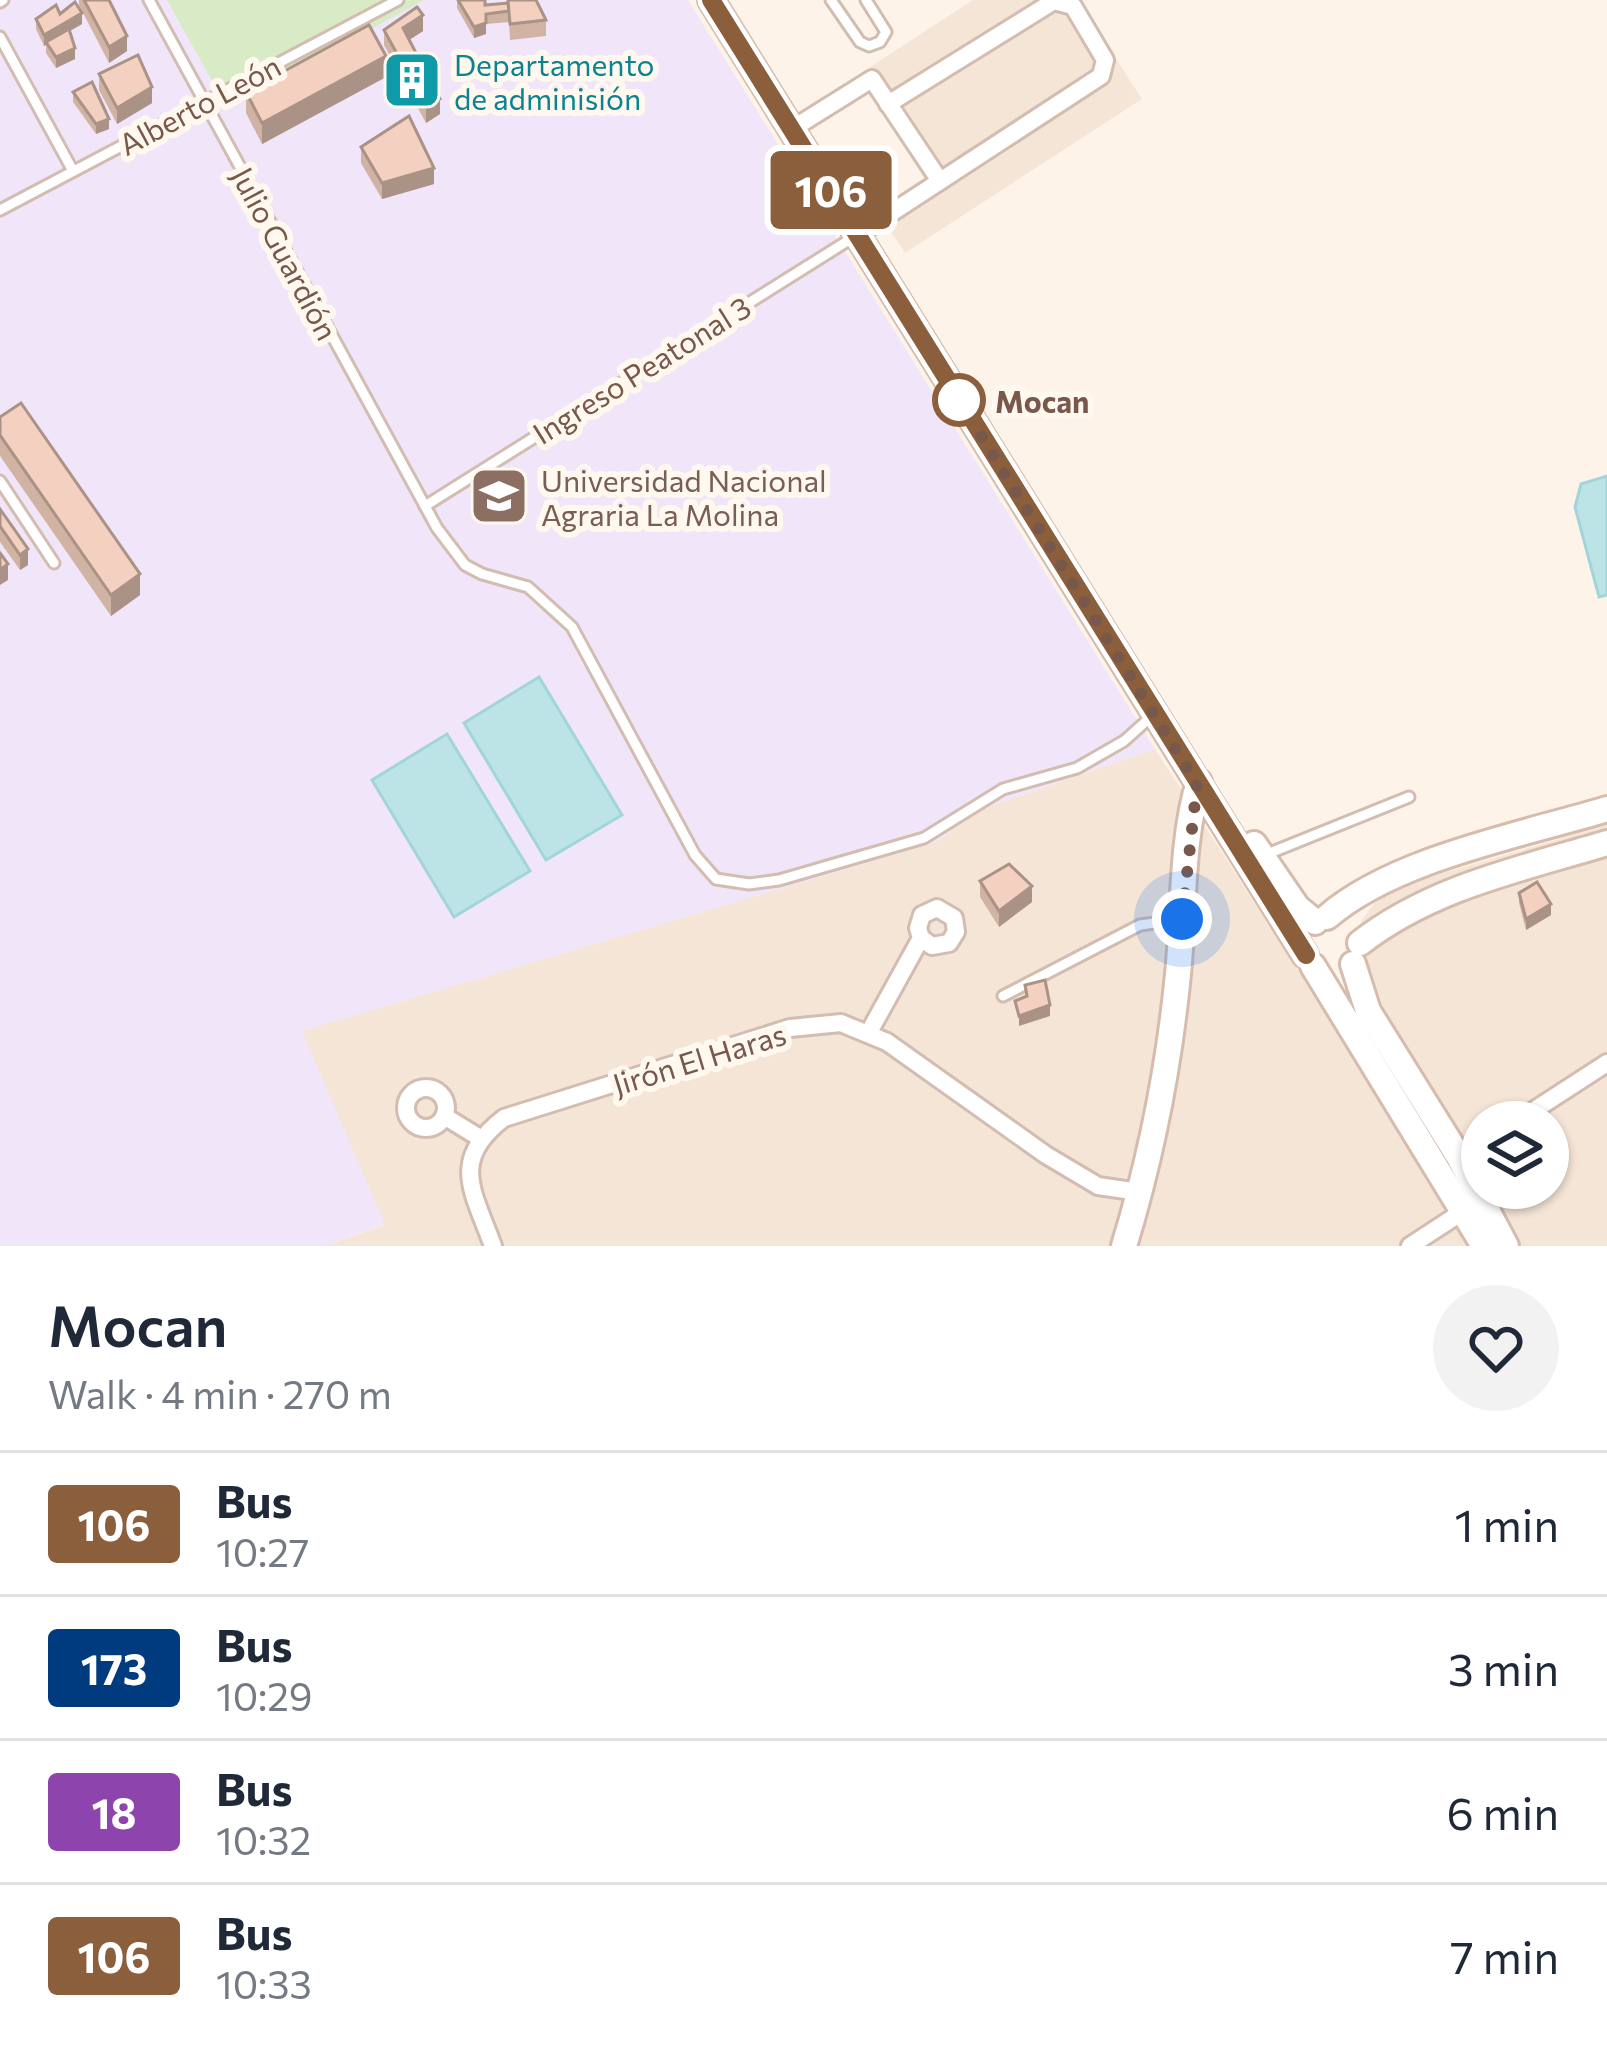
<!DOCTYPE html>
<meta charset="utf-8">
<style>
:root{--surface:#fff;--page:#f2f2f3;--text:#1f2937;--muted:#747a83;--line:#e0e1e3}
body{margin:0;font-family:Commissioner,sans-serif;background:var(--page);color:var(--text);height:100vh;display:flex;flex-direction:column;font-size:45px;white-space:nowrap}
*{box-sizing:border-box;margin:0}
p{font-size:39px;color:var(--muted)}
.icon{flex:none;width:66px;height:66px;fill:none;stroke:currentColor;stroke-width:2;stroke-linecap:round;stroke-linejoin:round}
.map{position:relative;height:1246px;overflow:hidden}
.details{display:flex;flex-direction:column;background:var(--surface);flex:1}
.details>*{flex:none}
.badge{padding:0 24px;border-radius:9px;font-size:42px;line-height:78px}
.tools{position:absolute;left:1461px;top:1101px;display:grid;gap:24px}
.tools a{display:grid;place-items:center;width:108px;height:108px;border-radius:50%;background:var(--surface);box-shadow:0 3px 9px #0004;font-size:60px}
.you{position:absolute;width:60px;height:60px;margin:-30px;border:9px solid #fff;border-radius:50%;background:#1a73e8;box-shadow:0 0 0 18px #1a73e833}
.map>.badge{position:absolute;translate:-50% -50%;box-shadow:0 0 0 6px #fff}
.round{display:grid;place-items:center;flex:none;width:126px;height:126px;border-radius:63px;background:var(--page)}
.head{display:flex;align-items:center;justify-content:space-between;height:204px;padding:0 48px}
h1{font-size:57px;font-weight:600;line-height:90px}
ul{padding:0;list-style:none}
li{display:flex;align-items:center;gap:36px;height:144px;padding:0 48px;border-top:3px solid var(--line)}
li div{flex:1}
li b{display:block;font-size:45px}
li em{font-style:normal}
li .badge{min-width:132px;font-weight:700;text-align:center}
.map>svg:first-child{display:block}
.residential{fill:#f5e5d6;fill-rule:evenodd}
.education{fill:#f0e5f9}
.green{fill:#d8ebc6}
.water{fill:#bce4e7;stroke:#a2d5d9;stroke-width:3}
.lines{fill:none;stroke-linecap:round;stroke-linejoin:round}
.lane-casing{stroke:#d2bdb0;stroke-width:15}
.street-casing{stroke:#d2bdb0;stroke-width:22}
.secondary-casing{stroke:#d5bcad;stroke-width:30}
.lane{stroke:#fff;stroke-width:9}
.street{stroke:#fff;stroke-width:16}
.secondary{stroke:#fff;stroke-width:24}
.wall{fill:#d1b3a4}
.shaded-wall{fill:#aa9286}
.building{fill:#f3d0bf;stroke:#aa9286;stroke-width:3}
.line-casing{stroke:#fff;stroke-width:27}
.line{stroke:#8b5e3c;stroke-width:18}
.walk{stroke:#78584b;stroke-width:12;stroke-dasharray:0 21.6}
.stop-dot{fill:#fff;stroke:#8b5e3c;stroke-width:6}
.labels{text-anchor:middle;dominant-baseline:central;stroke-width:12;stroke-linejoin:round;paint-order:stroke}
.culture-label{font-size:30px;fill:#0d838f;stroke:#fff8ef;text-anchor:start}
.street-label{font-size:30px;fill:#78584b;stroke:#fff8ef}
.stop-label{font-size:30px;font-weight:bold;fill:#78584b;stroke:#fff8ef;text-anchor:start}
.education-label{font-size:30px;fill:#785e54;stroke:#fff8ef;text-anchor:start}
</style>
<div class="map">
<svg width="1607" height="1246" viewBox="0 0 1607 1246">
<rect width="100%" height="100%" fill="#fdf3e8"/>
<!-- residential -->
<g class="residential">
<path d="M 973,0 L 1078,0 L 1142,99 L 905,253 L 879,213 L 926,181 L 858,75 Z"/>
<path d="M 1155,749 L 1358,1063 L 1376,1041 L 1349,980 L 1354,944 L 1362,920 L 1375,902 L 1416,881 L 1607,825 L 1607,1246 L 326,1246 L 384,1225 L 301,1031 L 934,843 L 982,809 ZM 1482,1122 L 1548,1122 L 1548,1188 L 1482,1188 Z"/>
</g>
<!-- education -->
<path class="education" d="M 0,0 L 688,0 L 1155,749 L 982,809 L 934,843 L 302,1031 L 385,1224 L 326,1246 L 0,1246 Z"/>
<!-- green -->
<path class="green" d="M 167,0 L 424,0 L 227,108 Z"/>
<!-- water -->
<g class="water">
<path d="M 1607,476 L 1607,595 L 1599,597 L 1575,507 L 1581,484 Z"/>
<path d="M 539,677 L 622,815 L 546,860 L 464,723 Z"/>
<path d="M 447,734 L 530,871 L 454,917 L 372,780 Z"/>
</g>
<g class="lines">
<!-- lane casing -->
<g class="lane-casing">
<g id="lane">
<path d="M 149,0 L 437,528 L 465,565 L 482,574 L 528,587 L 572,627 L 695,855 L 716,879 L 749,884 L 779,880 L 924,838 L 1003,789 L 1077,768 L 1124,741 L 1152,716"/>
<path d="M 831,0 L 860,42 L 869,46 L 880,42 L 886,32 L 866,0"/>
<path d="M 0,2 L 3,0"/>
<path d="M 0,37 L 73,171"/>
<path d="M 0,210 L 398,0"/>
<path d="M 0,481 L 54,563"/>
<path d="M 425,506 L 857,235"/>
<path d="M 1267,854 L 1409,797"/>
<path d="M 1003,996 L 1140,925 L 1177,920"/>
</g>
</g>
<!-- street casing -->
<g class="street-casing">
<g id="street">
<path d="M 792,129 L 872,79 L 940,181"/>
<path d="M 859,234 L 1101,76 L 1105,60 L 1073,6 L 1054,1 L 888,104"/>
<path d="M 868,1034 L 921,938 L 918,928 L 922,915 L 937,908 L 954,918 L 956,932 L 949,943 L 932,946 L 921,938"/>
<circle cx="426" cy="1108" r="20"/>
<path d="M 444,1116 L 480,1138"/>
<path d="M 1516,1122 L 1607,1063"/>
<path d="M 1459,1157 L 1482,1143"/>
<path d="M 493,1246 C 473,1191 449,1160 504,1118 L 790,1028 L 841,1023 L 887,1042 L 1046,1155 L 1098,1186 L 1139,1192"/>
<path d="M 1410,1246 L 1462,1212"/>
</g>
</g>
<!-- secondary casing -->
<g class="secondary-casing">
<g id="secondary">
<path d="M 711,0 L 1305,955"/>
<path d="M 1254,844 L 1297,907 L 1315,922"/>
<path d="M 1327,917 C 1394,859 1521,835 1607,809"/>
<path d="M 1360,943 C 1432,887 1521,869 1607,843"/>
<path d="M 1353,964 L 1368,1011 L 1459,1157 L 1506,1246"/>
<path d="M 1313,966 L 1484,1246"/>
<path d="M 1124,1246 C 1151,1158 1169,1066 1178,974 C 1184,915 1181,838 1199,782"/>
</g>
</g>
<!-- lane -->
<use href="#lane" class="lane"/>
<!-- street -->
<use href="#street" class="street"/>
<!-- secondary -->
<use href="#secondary" class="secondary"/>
</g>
<!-- wall -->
<g class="wall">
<path d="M 79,0 L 109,0 L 127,51 L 109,63 L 79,5 Z"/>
<path d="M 457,0 L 485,0 L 485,5 L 546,20 L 546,36 L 510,40 L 509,22 L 486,24 L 486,34 L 474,38 L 457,8 Z"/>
<path d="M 60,14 L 82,24 L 69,31 L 75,59 L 56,68 L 46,53 L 46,45 L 44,46 L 36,29 L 36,19 Z"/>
<path d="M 384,30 L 423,31 L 409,40 L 440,114 L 426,123 L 384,45 Z"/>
<path d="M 99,74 L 152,103 L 117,124 L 99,90 Z"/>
<path d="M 386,77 L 262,144 L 246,113 L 246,92 Z"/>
<path d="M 73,92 L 109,129 L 96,134 L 73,102 Z"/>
<path d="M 361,147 L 434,184 L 382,199 L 361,163 Z"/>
<path d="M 0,417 L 140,595 L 111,616 L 0,456 Z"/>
<path d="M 0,509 L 28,565 L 20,570 L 0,542 Z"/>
<path d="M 980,881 L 1032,902 L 999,927 L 980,897 Z"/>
<path d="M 1519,893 L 1551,915 L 1526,930 L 1519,903 Z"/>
</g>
<!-- shaded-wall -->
<g class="shaded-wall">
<path d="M 82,13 L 82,24 L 44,46 L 44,35 Z"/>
<path d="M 423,15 L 423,31 L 403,44 L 403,28 Z"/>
<path d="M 486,23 L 486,34 L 474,38 L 474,27 Z"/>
<path d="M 127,36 L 127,51 L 109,63 L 109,47 Z"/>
<path d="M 75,48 L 75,59 L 56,68 L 56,57 Z"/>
<path d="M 386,56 L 386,77 L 262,144 L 262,123 Z"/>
<path d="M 152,87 L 152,103 L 117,124 L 117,108 Z"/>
<path d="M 440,99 L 440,114 L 426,123 L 426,107 Z"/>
<path d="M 109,119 L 109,129 L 96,134 L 96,124 Z"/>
<path d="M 434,168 L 434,184 L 382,199 L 382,183 Z"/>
<path d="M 28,549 L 28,565 L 20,570 L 20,555 Z"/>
<path d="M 8,564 L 8,580 L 0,585 L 0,570 Z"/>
<path d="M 140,574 L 140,595 L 111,616 L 111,595 Z"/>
<path d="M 1032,886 L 1032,902 L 999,927 L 999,911 Z"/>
<path d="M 1551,904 L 1551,915 L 1526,930 L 1526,919 Z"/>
<path d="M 1050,1005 L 1050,1016 L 1019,1026 L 1019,1016 Z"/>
</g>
<!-- building -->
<g class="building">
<path d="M 84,0 L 109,0 L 127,36 L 109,47 Z"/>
<path d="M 458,0 L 485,0 L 485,5 L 508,3 L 509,11 L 486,14 L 486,23 L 474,27 Z"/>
<path d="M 508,0 L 536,0 L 546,20 L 510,24 Z"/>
<path d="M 75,2 L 82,13 L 44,35 L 36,19 L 56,5 L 60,14 Z"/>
<path d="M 417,7 L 423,15 L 403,28 L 440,99 L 426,107 L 384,30 Z"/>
<path d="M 369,25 L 386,56 L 262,123 L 246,92 Z"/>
<path d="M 69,29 L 75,48 L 56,57 L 46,42 Z"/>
<path d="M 138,55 L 152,87 L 117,108 L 99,74 Z"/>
<path d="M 92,82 L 109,119 L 96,124 L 73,92 Z"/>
<path d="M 409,116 L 434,168 L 382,183 L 361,147 Z"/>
<path d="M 21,403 L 140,574 L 111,595 L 0,435 L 0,417 Z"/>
<path d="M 0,509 L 28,549 L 20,555 L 0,526 Z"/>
<path d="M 0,553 L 8,564 L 0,570 Z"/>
<path d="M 1009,864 L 1032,886 L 999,911 L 980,881 Z"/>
<path d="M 1537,882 L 1551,904 L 1526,919 L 1519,893 Z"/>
<path d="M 1045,980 L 1050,1005 L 1019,1016 L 1015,1001 L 1027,996 L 1025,985 Z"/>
</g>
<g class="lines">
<!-- line casing -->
<g class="line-casing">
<path id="line" d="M 711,0 L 1306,955"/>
</g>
<!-- line -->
<use href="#line" class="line"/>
<!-- walk -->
<path class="walk" d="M 959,400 L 1197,784 L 1182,919"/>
</g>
<!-- icons -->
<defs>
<g id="building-square" transform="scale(3)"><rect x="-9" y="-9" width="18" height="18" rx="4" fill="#0f9aa8" stroke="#fff8ef"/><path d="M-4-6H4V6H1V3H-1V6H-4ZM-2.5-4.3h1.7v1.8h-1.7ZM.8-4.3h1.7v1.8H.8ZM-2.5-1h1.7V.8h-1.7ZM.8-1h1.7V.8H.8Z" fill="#fff"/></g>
<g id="university-square" transform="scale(3)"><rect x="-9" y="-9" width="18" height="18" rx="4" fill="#8d6e63" stroke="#fff8ef"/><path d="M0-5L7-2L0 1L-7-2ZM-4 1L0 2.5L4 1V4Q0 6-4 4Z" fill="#fff"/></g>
</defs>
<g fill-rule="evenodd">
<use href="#building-square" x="412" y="80"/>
<use href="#university-square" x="499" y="496"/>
</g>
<!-- markers -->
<circle class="stop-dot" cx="959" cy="400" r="24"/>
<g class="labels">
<!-- culture labels -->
<g class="culture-label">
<text x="454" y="63">Departamento<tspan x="454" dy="34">de adminisión</tspan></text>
</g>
<!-- street labels -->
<g class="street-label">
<text transform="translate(199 104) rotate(-28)">Alberto León</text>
<text transform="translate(286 253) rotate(62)">Julio Guardión</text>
<text transform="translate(641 369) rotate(-32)">Ingreso Peatonal 3</text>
<text transform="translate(699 1058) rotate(-17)">Jirón El Haras</text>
</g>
<!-- stop labels -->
<g class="stop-label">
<text x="995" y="400">Mocan</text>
</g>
<!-- education labels -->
<g class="education-label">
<text x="541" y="479">Universidad Nacional<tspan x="541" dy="34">Agraria La Molina</tspan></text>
</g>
</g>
</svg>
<div class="tools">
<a><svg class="icon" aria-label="layers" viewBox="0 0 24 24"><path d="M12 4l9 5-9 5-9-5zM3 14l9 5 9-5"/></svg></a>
</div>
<div class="you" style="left:1182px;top:919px"></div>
<b class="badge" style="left:831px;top:190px;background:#8b5e3c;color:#fff">106</b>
</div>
<section class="details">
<div class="head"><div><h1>Mocan</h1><p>Walk · 4 min · 270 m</p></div><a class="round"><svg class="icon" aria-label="heart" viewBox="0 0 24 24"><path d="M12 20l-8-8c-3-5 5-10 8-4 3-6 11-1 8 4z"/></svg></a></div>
<ul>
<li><span class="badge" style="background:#8b5e3c;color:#fff">106</span><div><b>Bus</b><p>10:27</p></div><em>1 min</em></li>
<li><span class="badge" style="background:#003b80;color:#fff">173</span><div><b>Bus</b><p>10:29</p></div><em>3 min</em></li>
<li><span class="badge" style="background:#8e44ad;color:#fff">18</span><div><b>Bus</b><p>10:32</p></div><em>6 min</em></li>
<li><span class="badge" style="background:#8b5e3c;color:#fff">106</span><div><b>Bus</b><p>10:33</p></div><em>7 min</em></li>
</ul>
</section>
